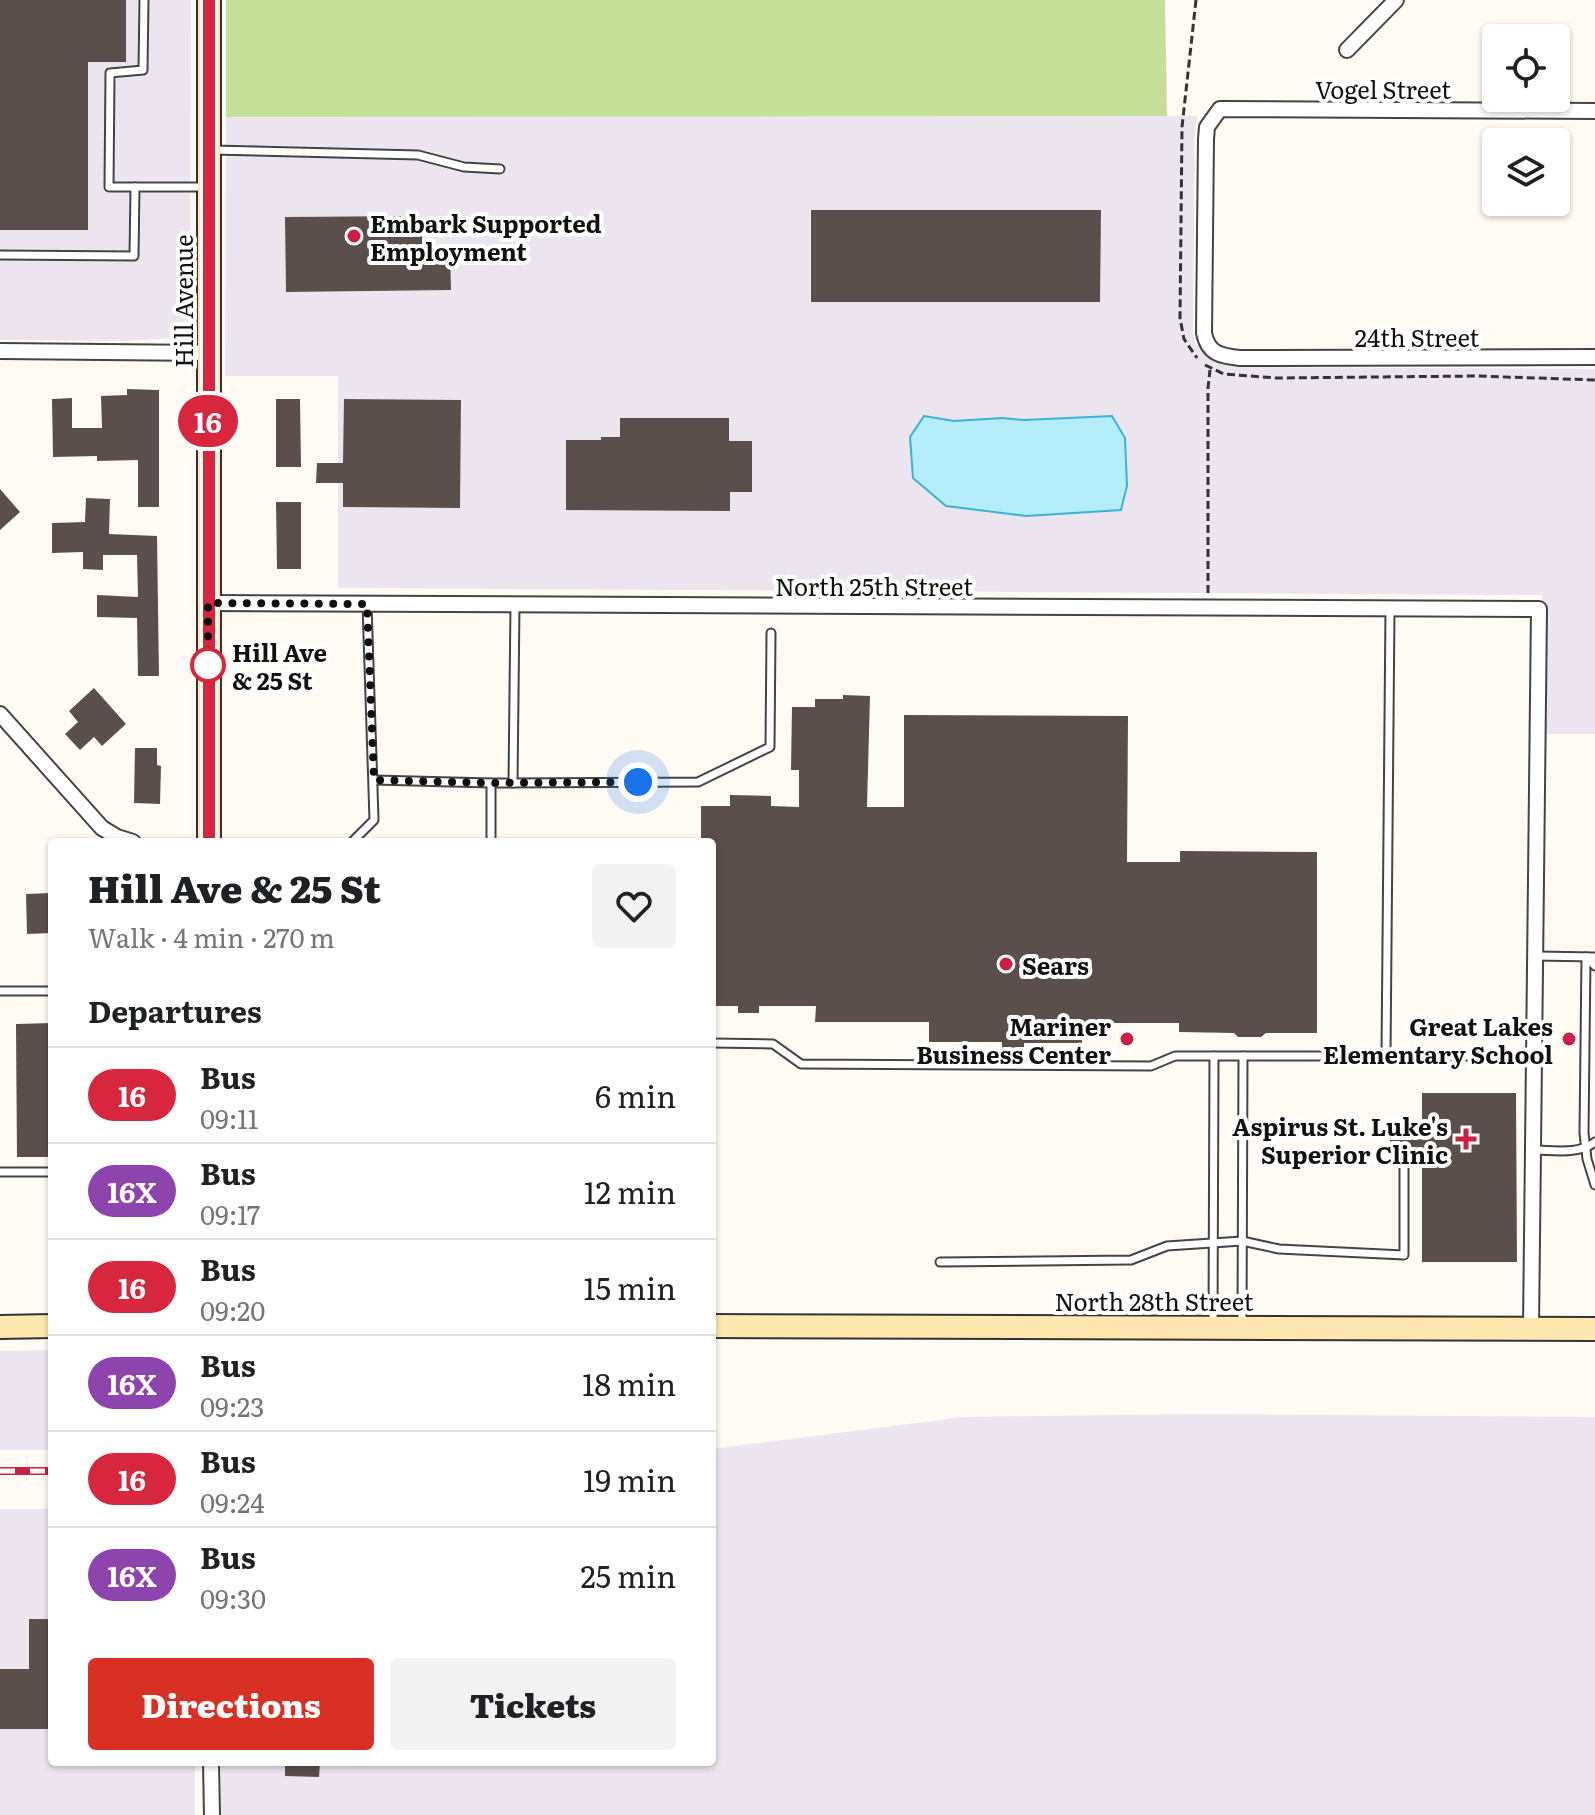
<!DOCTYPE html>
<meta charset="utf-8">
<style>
:root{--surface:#fff;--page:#f2f2f2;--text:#202124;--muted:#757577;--line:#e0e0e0;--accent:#d93025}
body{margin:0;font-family:Literata,serif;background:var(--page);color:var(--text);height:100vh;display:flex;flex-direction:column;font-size:30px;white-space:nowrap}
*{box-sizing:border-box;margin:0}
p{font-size:26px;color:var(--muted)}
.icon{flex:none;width:44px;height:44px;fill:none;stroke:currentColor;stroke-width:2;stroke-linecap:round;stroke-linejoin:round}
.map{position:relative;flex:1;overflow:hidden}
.panel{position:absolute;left:48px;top:838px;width:668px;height:928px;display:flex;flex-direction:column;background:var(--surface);border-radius:8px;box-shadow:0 2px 6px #0004}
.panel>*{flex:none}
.badge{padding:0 16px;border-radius:26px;font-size:28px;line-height:52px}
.fabs{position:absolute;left:1482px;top:24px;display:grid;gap:16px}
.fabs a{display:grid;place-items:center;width:88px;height:88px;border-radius:8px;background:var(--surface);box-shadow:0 2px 6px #0004;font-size:40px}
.you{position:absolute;width:40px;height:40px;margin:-20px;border:6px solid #fff;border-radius:50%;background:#1a73e8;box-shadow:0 0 0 12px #1a73e833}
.map>.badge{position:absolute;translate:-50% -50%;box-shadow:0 0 0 4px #fff}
h2{padding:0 40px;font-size:30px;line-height:72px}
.round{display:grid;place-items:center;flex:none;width:84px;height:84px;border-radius:8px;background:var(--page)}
.head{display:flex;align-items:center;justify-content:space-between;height:136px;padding:0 40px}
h1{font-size:38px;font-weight:800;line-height:60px}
.cta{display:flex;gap:16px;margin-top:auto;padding:16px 40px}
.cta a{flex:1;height:92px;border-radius:8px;background:var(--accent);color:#fff;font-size:32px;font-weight:800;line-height:92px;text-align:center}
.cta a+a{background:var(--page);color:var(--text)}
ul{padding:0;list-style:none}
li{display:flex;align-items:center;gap:24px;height:96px;padding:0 40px;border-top:2px solid var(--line)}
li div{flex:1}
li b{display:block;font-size:30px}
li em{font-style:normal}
li .badge{min-width:88px;font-weight:700;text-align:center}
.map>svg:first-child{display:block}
.industrial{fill:#ece5ef}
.forest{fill:#c5df98}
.water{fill:#b5ecfa;stroke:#38b3d6;stroke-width:2}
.building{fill:#5a4f4c}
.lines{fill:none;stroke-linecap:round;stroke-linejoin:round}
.lane-casing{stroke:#444;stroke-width:11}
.street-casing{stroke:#444;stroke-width:18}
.secondary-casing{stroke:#333;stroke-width:26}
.path{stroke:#333;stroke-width:3;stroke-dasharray:8 4;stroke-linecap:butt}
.lane{stroke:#fff;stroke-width:7}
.street{stroke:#fff;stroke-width:14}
.secondary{stroke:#ffe8af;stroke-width:22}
.rail-casing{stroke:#cb1f45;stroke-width:8}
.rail{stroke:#fff;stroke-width:5;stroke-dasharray:15;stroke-linecap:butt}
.line-casing{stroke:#fff;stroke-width:18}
.line{stroke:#d7263d;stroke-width:12}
.walk{stroke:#111;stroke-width:8;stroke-dasharray:0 14.4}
.poi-dot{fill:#cb1f45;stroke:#fff;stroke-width:3}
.stop-dot{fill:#fff;stroke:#d7263d;stroke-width:4}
.labels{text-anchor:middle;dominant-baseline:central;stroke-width:8;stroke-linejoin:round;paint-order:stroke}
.street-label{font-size:24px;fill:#111;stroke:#fff}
.poi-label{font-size:24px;font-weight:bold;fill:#111;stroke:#fff;text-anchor:end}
.stop-label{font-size:24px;font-weight:bold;fill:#111;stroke:#fff;text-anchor:start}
</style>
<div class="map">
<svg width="1595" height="1815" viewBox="0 0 1595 1815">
<rect width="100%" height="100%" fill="#fffbf4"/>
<!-- industrial -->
<g class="industrial">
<path d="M 0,0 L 191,0 L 190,323 L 189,333 L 184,337 L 125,341 L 0,340 Z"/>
<path d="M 1198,116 L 1195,126 L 1193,333 L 1195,343 L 1213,361 L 1233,367 L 1595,369 L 1595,734 L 1542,734 L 1542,595 L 338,588 L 338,376 L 225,376 L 226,117 Z"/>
<path d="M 52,1350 L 52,1450 L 0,1450 L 0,1351 Z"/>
<path d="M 1198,1414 L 1595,1417 L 1595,1815 L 221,1815 L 221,1762 L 712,1762 L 712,1449 L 963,1417 Z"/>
<path d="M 0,1509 L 52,1509 L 52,1762 L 195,1762 L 195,1815 L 0,1815 Z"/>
</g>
<!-- forest -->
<path class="forest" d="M 226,0 L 1165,0 L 1167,116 L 226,117 Z"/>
<!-- water -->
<path class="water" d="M 924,416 L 954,421 L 1002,418 L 1024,420 L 1112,416 L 1125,438 L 1127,486 L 1121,510 L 1026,516 L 946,506 L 913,478 L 910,437 Z"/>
<!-- building -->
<g class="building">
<path d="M 0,0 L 126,0 L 126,62 L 88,62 L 88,230 L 0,230 Z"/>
<path d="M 811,210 L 1101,210 L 1100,302 L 811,302 Z"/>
<path d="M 422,216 L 422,255 L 450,254 L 451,290 L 286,292 L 285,217 Z"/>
<path d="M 127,389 L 159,390 L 159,507 L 138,507 L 138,460 L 97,461 L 97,456 L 53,457 L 52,399 L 72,398 L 72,428 L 102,428 L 101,396 L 127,395 Z"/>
<path d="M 276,399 L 300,399 L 301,467 L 276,467 Z"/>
<path d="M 344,399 L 461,400 L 460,508 L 343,507 L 343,483 L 316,483 L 317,463 L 343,463 Z"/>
<path d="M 620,418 L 729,418 L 729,441 L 752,441 L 752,492 L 730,492 L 730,511 L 566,510 L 566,440 L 601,440 L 601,437 L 620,437 Z"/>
<path d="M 0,489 L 20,512 L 0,530 Z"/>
<path d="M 86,498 L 110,499 L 109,534 L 157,536 L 159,676 L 138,676 L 137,618 L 97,617 L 97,595 L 138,597 L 137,555 L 103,555 L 103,570 L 83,569 L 83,552 L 52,553 L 52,523 L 85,522 Z"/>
<path d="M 276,502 L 301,502 L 301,569 L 277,569 Z"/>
<path d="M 94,688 L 126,724 L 102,746 L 94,737 L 80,750 L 65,734 L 78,722 L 69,711 Z"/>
<path d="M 843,695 L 870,696 L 867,807 L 904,807 L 904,715 L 1128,716 L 1127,862 L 1180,862 L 1180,851 L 1317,852 L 1317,1033 L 1266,1033 L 1261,1037 L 1238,1037 L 1234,1033 L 1179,1032 L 1179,1023 L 1082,1023 L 1082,1043 L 1024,1043 L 1024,1049 L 1002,1049 L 1002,1042 L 929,1042 L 929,1022 L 815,1022 L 816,1006 L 759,1006 L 759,1013 L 738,1013 L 738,1006 L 712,1006 L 712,842 L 701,842 L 701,806 L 730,806 L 730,795 L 771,796 L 771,806 L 799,807 L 799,770 L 791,770 L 792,707 L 815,707 L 815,699 L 843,699 Z"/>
<path d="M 135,748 L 157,748 L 157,765 L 161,766 L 160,804 L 134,803 Z"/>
<path d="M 52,893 L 52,933 L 27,934 L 26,894 Z"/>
<path d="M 52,1023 L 52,1157 L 17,1157 L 16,1024 Z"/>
<path d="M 1422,1093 L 1516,1093 L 1517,1262 L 1422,1262 L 1422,1166 L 1410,1166 L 1405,1160 L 1400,1161 L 1398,1166 L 1390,1166 L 1390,1137 L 1422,1137 Z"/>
<path d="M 29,1619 L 52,1619 L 52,1729 L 0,1729 L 0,1669 L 29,1669 Z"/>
<path d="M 285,1762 L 320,1762 L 319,1777 L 285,1776 Z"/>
</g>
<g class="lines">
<!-- lane casing -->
<g class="lane-casing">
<g id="lane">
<path d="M 144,0 L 143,70 L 110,73 L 109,187 L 205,187"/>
<path d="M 212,150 L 418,155 L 464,167 L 500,169"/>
<path d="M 0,255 L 134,256 L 135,187"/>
<path d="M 374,780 L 491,783 L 698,782 L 770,747 L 771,633"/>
<path d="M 491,783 L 491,842"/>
<path d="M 513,783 L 515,605"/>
<path d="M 352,842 L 374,820 L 367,604"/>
<path d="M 1536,956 L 1595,957"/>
<path d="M 1586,957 L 1584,1133 L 1587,1159 L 1595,1185"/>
<path d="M 1586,957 L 1595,966"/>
<path d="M 0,991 L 52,991"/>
<path d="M 712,1043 L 773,1044 L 801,1064 L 1151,1066 L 1175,1056 L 1535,1056"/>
<path d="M 1386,1056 L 1390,609"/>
<path d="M 1533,1150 C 1553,1150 1579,1155 1595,1142"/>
<path d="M 0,1172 L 52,1172"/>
<path d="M 940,1262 L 1131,1260 L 1167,1246 L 1242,1241 L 1279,1249 L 1404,1255 L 1404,1166"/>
<path d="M 1213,1326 L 1214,1056"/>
<path d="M 1242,1326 L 1243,1056"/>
</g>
</g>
<!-- street casing -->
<g class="street-casing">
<g id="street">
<path d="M 1347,50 L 1396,0"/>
<path d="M 1595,111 L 1220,109 L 1207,127 L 1206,139 L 1204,333 C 1208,354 1221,356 1240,358 L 1595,357"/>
<path d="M 0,351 L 208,353"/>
<path d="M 208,603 L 1539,609 L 1531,1328"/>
<path d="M 0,714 L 102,828 L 117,837 L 133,842"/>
<path d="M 211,1762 L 212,1815"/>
</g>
</g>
<!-- secondary casing -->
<g class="secondary-casing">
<g id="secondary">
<path d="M 209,842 L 209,0"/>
<path d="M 712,1326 L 1595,1329"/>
<path d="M 0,1327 L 52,1326"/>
</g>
</g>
<!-- path -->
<g class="path">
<path d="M 1196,0 L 1182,127 L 1180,318 L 1184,339 L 1197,358"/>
<path d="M 1205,365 L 1224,374 L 1276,378 L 1477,376 L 1595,380"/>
<path d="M 1208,593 L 1208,388 L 1210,370"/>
</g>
<!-- lane -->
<use href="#lane" class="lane"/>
<!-- street -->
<use href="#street" class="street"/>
<!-- secondary -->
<use href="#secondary" class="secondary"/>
<!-- rail casing -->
<g class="rail-casing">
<path id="rail" d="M 0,1471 L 52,1471"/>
</g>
<!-- rail -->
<use href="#rail" class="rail"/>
</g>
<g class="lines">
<!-- line casing -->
<g class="line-casing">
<path id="line" d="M 209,842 L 209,0"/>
</g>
<!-- line -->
<use href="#line" class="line"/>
<!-- walk -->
<path class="walk" d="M 208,665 L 208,603 L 367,604 L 374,780 L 491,783 L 638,782"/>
</g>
<!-- markers -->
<g class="poi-dot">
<circle cx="354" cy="236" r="8"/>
<circle cx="1006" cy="964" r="8"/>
<circle cx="1127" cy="1039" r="8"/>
<circle cx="1569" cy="1039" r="8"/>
<path d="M1462 1127h8v8h8v8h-8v8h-8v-8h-8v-8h8z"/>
</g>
<circle class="stop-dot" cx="208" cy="665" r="16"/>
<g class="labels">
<!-- street labels -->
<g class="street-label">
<text x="1383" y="88">Vogel Street</text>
<text transform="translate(182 301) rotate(-90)">Hill Avenue</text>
<text x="1417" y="336">24th Street</text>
<text x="874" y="585">North 25th Street</text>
<text x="1154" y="1300">North 28th Street</text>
</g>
<!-- poi labels -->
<g class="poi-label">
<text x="370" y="222" text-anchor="start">Embark Supported<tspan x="370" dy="28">Employment</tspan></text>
<text x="1022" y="964" text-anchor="start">Sears</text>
<text x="1111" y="1025">Mariner<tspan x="1111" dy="28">Business Center</tspan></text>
<text x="1553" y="1025">Great Lakes<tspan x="1553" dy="28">Elementary School</tspan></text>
<text x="1448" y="1125">Aspirus St. Luke's<tspan x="1448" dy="28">Superior Clinic</tspan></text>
</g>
<!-- stop labels -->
<g class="stop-label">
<text x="232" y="651">Hill Ave<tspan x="232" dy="28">&amp; 25 St</tspan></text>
</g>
</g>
</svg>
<div class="fabs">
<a><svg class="icon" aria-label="locate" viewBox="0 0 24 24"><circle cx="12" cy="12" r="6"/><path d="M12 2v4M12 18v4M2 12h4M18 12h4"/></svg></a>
<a><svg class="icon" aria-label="layers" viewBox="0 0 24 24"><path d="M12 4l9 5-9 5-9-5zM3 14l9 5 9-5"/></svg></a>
</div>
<div class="you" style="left:638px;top:782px"></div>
<b class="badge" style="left:208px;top:421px;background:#d7263d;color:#fff">16</b>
<section class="panel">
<div class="head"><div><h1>Hill Ave &amp; 25 St</h1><p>Walk · 4 min · 270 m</p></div><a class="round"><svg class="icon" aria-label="heart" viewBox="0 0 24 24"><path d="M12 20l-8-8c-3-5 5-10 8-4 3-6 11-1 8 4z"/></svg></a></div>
<h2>Departures</h2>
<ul>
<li><span class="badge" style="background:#d7263d;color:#fff">16</span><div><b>Bus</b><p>09:11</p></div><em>6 min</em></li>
<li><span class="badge" style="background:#8e44ad;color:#fff">16X</span><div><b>Bus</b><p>09:17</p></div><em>12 min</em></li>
<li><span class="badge" style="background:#d7263d;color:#fff">16</span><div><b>Bus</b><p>09:20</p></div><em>15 min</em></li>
<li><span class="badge" style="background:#8e44ad;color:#fff">16X</span><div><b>Bus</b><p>09:23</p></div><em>18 min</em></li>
<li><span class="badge" style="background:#d7263d;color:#fff">16</span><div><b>Bus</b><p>09:24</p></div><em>19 min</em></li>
<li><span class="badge" style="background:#8e44ad;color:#fff">16X</span><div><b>Bus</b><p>09:30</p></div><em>25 min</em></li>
</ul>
<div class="cta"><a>Directions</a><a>Tickets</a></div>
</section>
</div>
